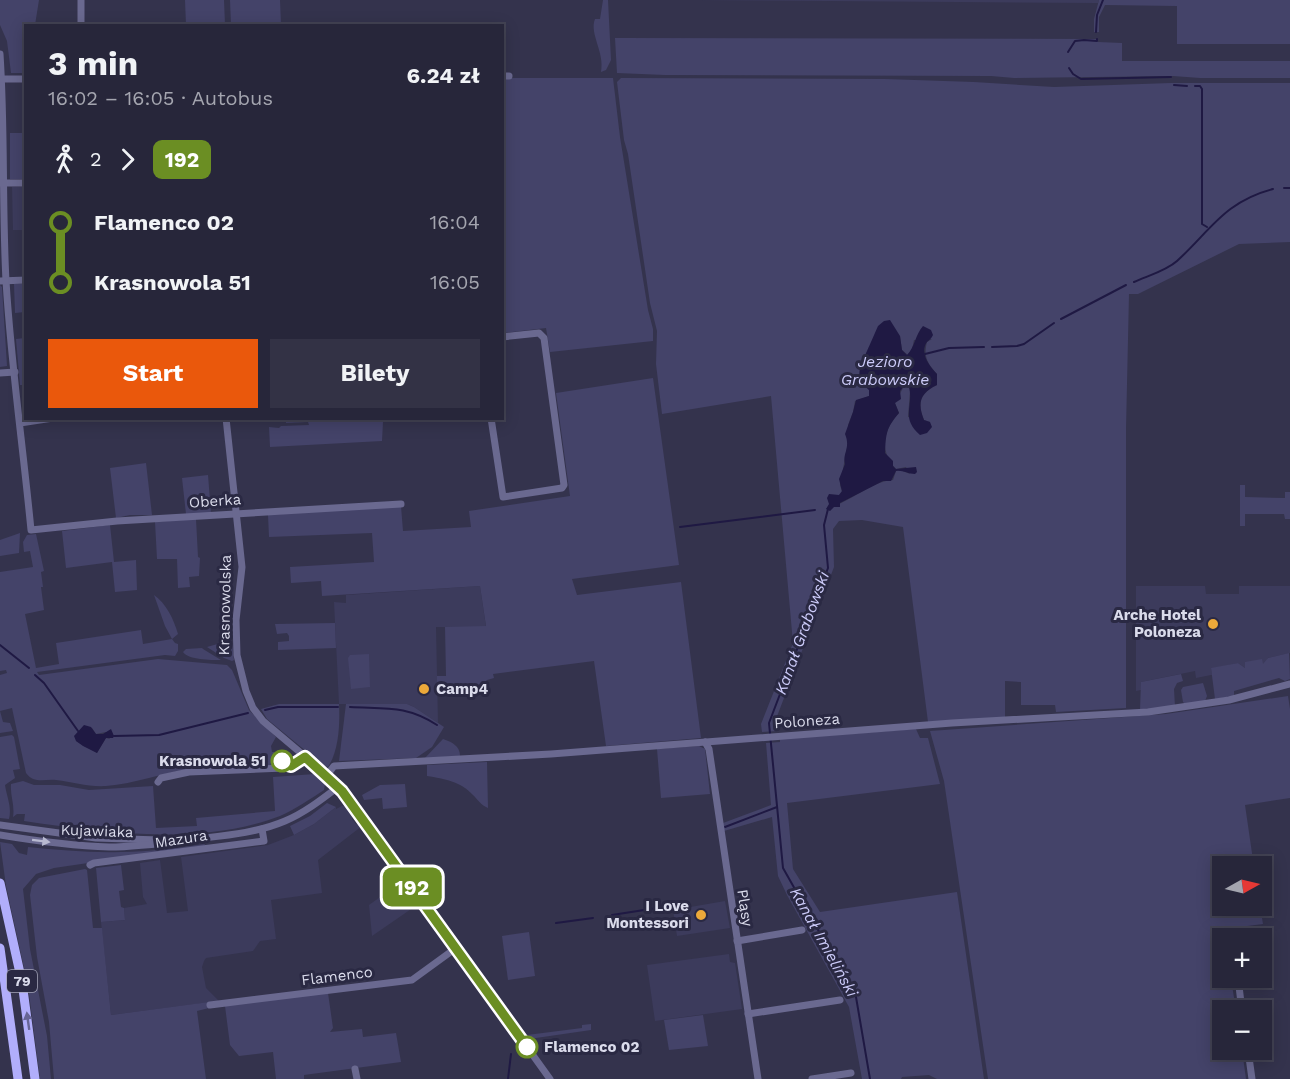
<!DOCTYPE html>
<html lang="pl">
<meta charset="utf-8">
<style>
:root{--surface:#27263a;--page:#333245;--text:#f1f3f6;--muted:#a4a5af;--line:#434354;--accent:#ea580c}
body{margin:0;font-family:"Work Sans",sans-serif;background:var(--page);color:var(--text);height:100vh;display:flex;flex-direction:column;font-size:22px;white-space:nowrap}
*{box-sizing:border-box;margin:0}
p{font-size:20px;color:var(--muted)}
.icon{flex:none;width:33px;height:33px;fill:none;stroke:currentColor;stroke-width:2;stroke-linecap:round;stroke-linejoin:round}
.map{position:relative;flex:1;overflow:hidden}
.panel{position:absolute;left:24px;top:24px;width:480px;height:396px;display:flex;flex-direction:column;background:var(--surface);border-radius:0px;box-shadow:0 3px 15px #0003,0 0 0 2px var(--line)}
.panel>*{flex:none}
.badge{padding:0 12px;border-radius:9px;font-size:21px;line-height:39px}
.needle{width:39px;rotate:82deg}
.tools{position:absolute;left:1212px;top:856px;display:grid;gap:12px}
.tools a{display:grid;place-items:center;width:60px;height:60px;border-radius:0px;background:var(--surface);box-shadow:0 3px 15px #0003,0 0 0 2px var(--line);font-size:30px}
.map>.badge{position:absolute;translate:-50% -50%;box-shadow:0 0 0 3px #fff}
.legs{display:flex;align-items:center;gap:9px;height:66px;padding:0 24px;font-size:20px}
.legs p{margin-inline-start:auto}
.overview{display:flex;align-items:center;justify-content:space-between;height:102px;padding:0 24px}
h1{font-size:33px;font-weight:700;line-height:45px}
.button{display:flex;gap:12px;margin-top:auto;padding:12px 24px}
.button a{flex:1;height:69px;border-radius:0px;background:var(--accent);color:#fff;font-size:24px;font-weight:700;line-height:69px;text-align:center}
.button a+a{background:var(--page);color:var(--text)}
ul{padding:0 24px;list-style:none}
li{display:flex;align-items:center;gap:21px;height:60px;font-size:22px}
li i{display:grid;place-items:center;width:9px;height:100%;margin:0 8px;background:currentColor}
li i::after{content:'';width:15px;height:15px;margin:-8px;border:4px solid;border-radius:50%;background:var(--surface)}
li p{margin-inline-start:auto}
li:first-child i{background:linear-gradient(#0000 50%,currentColor 0)}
li:last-child i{background:linear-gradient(currentColor 50%,#0000 0)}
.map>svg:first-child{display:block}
.built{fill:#3c3b5c}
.green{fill:#444369;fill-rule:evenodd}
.water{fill:#1f1943}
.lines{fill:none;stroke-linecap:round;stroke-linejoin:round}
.stream{stroke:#1f1943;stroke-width:2}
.minor{stroke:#6a6990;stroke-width:7}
.highway{stroke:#b1aefb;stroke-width:9}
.oneway{fill:#b8b9d0}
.oneway2{fill:#676596}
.line-1-casing{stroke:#fff;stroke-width:14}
.line-1{stroke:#6b8e23;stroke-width:9}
.poi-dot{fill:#eca93a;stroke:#2a2943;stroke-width:2}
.stop-1-dot{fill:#fff;stroke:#6b8e23;stroke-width:3}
.labels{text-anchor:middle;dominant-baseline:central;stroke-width:6;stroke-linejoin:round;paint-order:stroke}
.shield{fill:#2a2943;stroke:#a5a6b9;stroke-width:1.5}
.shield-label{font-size:14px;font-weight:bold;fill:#dadbeb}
.street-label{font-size:15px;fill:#dadbeb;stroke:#2a2943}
.poi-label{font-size:15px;font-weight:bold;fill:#dadbeb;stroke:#2a2943;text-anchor:end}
.stop-label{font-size:15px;font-weight:bold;fill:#dadbeb;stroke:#2a2943;text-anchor:end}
.water-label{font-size:16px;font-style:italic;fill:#cccbf9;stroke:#2a2943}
</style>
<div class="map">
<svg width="1290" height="1079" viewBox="0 0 1290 1079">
<rect width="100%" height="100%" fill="#34334d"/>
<!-- built -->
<g class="built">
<path d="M 697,0 L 1099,0 L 1098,3 Z"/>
<path d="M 12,187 L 25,187 L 25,230 L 13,230 Z"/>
<path d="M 480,586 L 486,627 L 436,627 L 438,723 L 414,707 L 407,704 L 339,704 L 334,602 L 346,603 L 346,595 Z"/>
<path d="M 1136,586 L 1205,586 L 1206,594 L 1239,594 L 1239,586 L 1290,586 L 1290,653 L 1268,658 L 1265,664 L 1245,668 L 1238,663 L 1211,669 L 1212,675 L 1211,675 L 1196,678 L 1195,671 L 1141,682 L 1141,690 L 1136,691 Z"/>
<path d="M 342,806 L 346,806 L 353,815 L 352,819 L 356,824 L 362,826 L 318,860 L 322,893 L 271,900 L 276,939 L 260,941 L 253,951 L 206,958 L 204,961 L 202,967 L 206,988 L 219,1001 L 111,1015 L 101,922 L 125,920 L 124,908 L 147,904 L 143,897 L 140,863 L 160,860 L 167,913 L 188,911 L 181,857 L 268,845 L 294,835 L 314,824 L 336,807 L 336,809 Z"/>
<path d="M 401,882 L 417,905 L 372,936 L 369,905 Z"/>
<path d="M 725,901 L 730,928 L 677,936 L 673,910 Z"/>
<path d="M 729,954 L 730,962 L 735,963 L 742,1009 L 655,1021 L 647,965 Z"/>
</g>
<!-- green -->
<g class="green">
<path d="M 0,0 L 39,0 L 35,25 L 26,26 L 25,73 L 11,73 L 7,41 L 0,25 Z"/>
<path d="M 185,0 L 224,0 L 225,25 L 186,25 Z"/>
<path d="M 230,0 L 280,0 L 281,25 L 231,25 Z"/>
<path d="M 603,0 L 608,0 L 611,60 L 606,70 L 601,72 C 605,52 589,34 595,19 L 600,19 Z"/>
<path d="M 1099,0 L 1290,0 L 1290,44 L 1177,44 L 1177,6 L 1105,5 L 1099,17 L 1099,32 L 1094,32 L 1094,19 Z"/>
<path d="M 615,38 L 1097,39 L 1098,42 L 1122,43 L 1122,61 L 1290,61 L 1290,78 L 1200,78 L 1173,76 L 1014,78 L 991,76 L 665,75 L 617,73 Z"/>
<path d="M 502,78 L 613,78 L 620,137 L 648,310 L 653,329 L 653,341 L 550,352 L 546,328 L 503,333 Z"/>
<path d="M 621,78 L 885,79 L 974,82 L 1054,87 L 1171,83 L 1290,83 L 1290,242 L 1239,244 L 1138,294 L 1129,294 L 1126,429 L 1126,708 L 1056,712 L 1055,705 L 1021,705 L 1021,682 L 1005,681 L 1005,717 L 928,722 L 903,527 L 862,520 L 839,521 L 833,529 L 834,567 L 776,719 L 777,731 L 762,732 L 761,724 L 793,643 L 771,396 L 662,414 L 656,364 L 657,331 L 650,303 L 628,154 L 624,140 L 617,82 ZM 900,336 L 902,350 L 908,355 L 912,349 L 914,340 L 932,339 L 927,342 C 923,357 928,364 937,374 L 937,385 C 920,393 917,403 924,420 L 930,422 L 908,417 L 910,391 L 909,387 L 904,386 L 895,403 L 899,413 C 883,430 879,451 896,469 L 906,467 L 910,474 L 900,470 L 896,471 L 893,480 C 872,481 849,503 826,509 L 842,492 L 840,485 L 848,442 L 848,425 L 853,412 L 855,401 L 869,396 L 869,390 L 859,380 L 860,367 L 869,347 Z"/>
<rect x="10" y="133" width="15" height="46"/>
<path d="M 14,284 L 25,284 L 25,312 L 15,313 Z"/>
<path d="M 0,285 L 2,287 L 7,366 L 0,367 Z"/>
<path d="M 25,338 L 25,385 L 20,385 L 16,339 Z"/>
<path d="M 653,378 L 679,565 L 572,579 L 577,595 L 681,582 L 701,738 L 606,746 L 594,661 L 493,674 L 494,678 L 487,680 L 480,687 L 437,686 L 437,676 L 446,676 L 445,627 L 486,626 L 480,586 L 322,596 L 321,581 L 291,583 L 290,567 L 374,562 L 372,533 L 269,537 L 268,515 L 401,506 L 403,531 L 471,527 L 469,511 L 570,496 L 556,393 Z"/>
<path d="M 286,418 L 450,418 L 450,419 L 383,422 L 382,441 L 270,447 L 269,427 L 279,428 L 281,426 L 309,425 L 308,422 L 286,423 Z"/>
<path d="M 146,463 L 152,515 L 130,515 L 116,518 L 110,468 Z"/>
<path d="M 208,475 L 211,513 L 186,514 L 182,478 Z"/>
<path d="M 1240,485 L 1245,485 L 1245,497 L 1285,498 L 1285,492 L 1290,492 L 1290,519 L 1285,519 L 1284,514 L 1245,514 L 1245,526 L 1240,526 Z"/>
<path d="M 196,519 L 198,557 L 200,558 L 199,576 L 189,577 L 190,587 L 178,588 L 177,559 L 157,559 L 155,522 Z"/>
<path d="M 110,525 L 114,562 L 136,560 L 137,590 L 115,592 L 112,562 L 66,568 L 62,531 Z"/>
<path d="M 20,533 L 19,553 L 0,556 L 0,540 Z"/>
<path d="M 36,534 L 44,571 L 41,572 L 43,587 L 41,587 L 44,610 L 25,614 L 36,668 L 59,664 L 56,643 L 141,630 L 143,644 L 172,639 L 165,626 L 154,595 C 166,603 174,620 178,634 L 172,639 L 175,643 L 178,644 L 178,651 L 175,656 L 165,655 L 37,672 L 39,675 L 158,659 L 227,665 L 232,670 L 249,710 L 276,737 L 271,746 L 272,752 L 274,752 L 275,767 C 247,767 220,767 192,769 C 163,772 135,784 106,786 C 88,787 73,782 56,780 C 44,779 34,784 26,773 L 12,708 L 0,711 L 3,722 L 10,723 L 13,731 L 0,733 L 0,675 L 7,673 L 6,670 L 0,671 L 0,572 L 33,567 L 30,551 L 24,552 L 23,542 L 27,535 ZM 92,728 L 96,734 L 106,732 L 110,739 L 106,738 L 97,753 L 76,741 Z"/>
<path d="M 335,623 L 336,648 L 278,650 L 278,642 L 289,641 L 289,636 L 287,633 L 277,634 L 275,624 Z"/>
<path d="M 228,641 L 232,644 L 234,660 L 232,661 L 224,658 L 207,647 Z"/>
<path d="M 202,648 L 203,649 L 221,660 C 210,660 189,660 183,652 L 186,649 Z"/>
<path d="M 1289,653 L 1290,679 L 1285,681 L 1279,678 L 1234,691 L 1234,696 L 1215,699 L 1211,668 L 1238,663 L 1245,668 L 1245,662 L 1262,659 L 1263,664 L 1268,658 Z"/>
<path d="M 369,654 L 370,687 L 351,689 L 348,658 L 350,655 Z"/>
<path d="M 1181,674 L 1183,681 L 1177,683 L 1174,689 L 1175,707 L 1140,710 L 1141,682 Z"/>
<path d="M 1203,683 L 1207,696 L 1205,701 L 1186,705 L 1183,702 L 1181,690 L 1183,687 Z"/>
<path d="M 1288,696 L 1290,709 L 1290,798 L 1245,805 L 1254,867 L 1222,867 L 1222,906 L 1260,906 L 1263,924 L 1224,929 L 1225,939 L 1222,939 L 1222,978 L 1231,978 L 1236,1011 L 1222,1011 L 1222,1050 L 1242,1050 L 1246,1079 L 988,1079 L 944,781 L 930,731 L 1166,714 Z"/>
<path d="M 279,704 L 339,704 C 340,724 339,750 328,767 L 324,766 L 267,719 L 261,709 Z"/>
<path d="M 346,704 L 407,704 L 414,707 L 444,727 L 432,747 L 416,758 L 339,761 Z"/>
<path d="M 916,729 L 920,738 L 928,738 L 940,784 L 787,803 L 793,869 L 820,912 L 957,892 L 984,1079 L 937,1079 L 929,1075 L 902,1077 L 901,1079 L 862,1079 L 849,1007 L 787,895 L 778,876 L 772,817 L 724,831 L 723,823 L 771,805 L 766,743 L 780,742 L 780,739 Z"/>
<path d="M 12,735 L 14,737 L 20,769 L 13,770 L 15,778 L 5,785 C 7,798 12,807 9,819 L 0,818 L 0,737 Z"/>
<path d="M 443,739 C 452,742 460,746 460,756 L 425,758 Z"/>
<path d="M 699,746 L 705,749 L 710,794 L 661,798 L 657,749 Z"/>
<path d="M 487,762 L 488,808 C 481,805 478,800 473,795 C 460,781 445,779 427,776 L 427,765 Z"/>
<path d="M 315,774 L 325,784 L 324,790 C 310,799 296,809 280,816 C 203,846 104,833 24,821 L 25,814 L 17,814 L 13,817 C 15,805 10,796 11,784 L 23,781 L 34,785 L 60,785 L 89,790 L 153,786 L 156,828 L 197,826 L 196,818 L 275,811 L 273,777 Z"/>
<path d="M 405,784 L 407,807 L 383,809 L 382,798 L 364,800 L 362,795 L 380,785 Z"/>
<path d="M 327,803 L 336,807 L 314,824 L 294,835 L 290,826 L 310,816 Z"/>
<path d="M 0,842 L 12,844 L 19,853 L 27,855 L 28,847 C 59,850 90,853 121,852 C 149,852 177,848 205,844 L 204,846 L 54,868 L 36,874 L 23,889 L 30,949 L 47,1036 L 51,1079 L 40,1079 L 28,986 L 6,886 Z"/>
<path d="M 121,865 L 124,890 L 119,891 L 121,907 L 124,908 L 125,920 L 101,922 L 96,868 Z"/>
<path d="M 85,869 L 87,870 L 93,928 L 102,928 L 111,1015 L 209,1002 L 209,1008 L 197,1011 L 206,1079 L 54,1079 L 49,1022 L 37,957 L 30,895 L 32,885 L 39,878 Z"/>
<path d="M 529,932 L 535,976 L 508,980 L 502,936 Z"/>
<path d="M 328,993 L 333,1028 L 330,1032 L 362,1029 L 363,1037 L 396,1033 L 401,1062 L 304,1075 L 304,1079 L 276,1079 L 273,1052 L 239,1056 L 230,1045 L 225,1006 Z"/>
<path d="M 703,1015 L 708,1046 L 669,1050 L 664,1020 Z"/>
<path d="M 591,1024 L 591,1030 L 529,1039 L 527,1035 L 582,1028 L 582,1025 Z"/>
</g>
<!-- water -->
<g class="water">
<path d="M 890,320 L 900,336 L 902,350 L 907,355 C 915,347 915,335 923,326 L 931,330 L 933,335 C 932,338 929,340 927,342 C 919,353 930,367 937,374 L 937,385 C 920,393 917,403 924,420 L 930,422 L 932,427 L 927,433 L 920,435 C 900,417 914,407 909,387 L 904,386 L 900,391 L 901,399 L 895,403 L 899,413 C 886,428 886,434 885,453 L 893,461 L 893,466 L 896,469 L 916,467 L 917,472 L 915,474 C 908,474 903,470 896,471 L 891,481 L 883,481 L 840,503 L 840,507 L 834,507 L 830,511 L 826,509 L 829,504 L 827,498 L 829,494 L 839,495 L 842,491 L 839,479 L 845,464 C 842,454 851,448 845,434 L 853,412 L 856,400 L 869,396 L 869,390 L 859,380 L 860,367 L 878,326 L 884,321 Z"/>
<path d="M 84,725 L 91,727 L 96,734 L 103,734 L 111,729 L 114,736 L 113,738 L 106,738 L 97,753 L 83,746 L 76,741 L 74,736 Z"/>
</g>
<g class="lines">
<!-- stream -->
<g class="stream">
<path d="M 1096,32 L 1097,15 L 1103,0"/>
<path d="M 1068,52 L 1075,41 L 1084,40 L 1097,41 L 1097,39"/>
<path d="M 1069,68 L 1073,74 L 1081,79 L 1171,77"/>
<path d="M 1174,85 L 1187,86"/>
<path d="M 1195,86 L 1200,86 L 1202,89 L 1202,224 L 1207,227"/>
<path d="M 1284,188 L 1290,188"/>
<path d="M 1134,282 C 1147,276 1166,271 1177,261 C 1211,230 1224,202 1273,189"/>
<path d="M 1061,319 L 1126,285"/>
<path d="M 992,347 L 1017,346 L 1024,344 L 1054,323"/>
<path d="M 925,354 L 949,348 L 984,347"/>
<path d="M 828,509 L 824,525 L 828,568 L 769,723 L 783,868 L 856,997 L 870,1079"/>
<path d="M 680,527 L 815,510"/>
<path d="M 0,645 L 29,668"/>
<path d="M 35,675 L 44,683 L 78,731"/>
<path d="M 350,707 C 386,709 406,705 437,725"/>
<path d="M 265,710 L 278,707 L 338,707"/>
<path d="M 114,736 L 159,735 L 248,713"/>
<path d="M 725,827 L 777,807"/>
<path d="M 612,915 L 689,903"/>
<path d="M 556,923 L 593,918"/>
<path d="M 508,1079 L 511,1054"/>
</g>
<!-- minor -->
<g class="minor">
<path d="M 81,0 L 81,26"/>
<path d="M 0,54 C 5,129 2,205 6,281 C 11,364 23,447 31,530 L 117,521 L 401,504"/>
<path d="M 502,76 L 509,76"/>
<path d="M 0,79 L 26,79"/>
<path d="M 1,183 L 26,183"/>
<path d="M 0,281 L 26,280"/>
<path d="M 0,373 L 15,372"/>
<path d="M 226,418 L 242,567 L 236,620 L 237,655 L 246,691 L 253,708 L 263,721 L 327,775 L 350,801 L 550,1079"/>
<path d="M 491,418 L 503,497 L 562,488 L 564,485 L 544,338 L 539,333 L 502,337"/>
<path d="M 20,423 L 53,418"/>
<path d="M 705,742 L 709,749 L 758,1079"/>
<path d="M 327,775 L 334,766 L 551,754 L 952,723 L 1148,712 L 1229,700 L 1290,684"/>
<path d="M 158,782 L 161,778 L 189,772 L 284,768 L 295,765 L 305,757"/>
<path d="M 0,825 L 96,838 L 159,840"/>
<path d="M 0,835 C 36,841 72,846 109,847 C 141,847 172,842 204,838 C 231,835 259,832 285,821 C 304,813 321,800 338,787"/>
<path d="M 90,865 L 94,863 L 264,841 L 262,829"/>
<path d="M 1231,935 L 1232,939"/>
<path d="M 737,941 L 802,930"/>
<path d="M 1238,978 L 1242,1011"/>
<path d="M 210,1005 L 412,980 L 456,948"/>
<path d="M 748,1014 L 840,1000"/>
<path d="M 1248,1050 L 1252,1079"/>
<path d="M 355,1069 L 357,1079"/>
<path d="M 812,1079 L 851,1073"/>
</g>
<!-- highway -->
<g class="highway">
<path d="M 0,883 L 22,982 L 35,1079"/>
<path d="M 0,948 L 18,1079"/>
</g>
</g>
<!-- one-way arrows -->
<defs><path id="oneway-solid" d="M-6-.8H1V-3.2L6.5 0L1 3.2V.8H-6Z" transform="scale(1.5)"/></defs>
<use class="oneway" href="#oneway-solid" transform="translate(41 841) rotate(7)"/>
<use class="oneway2" href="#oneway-solid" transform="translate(28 1021) rotate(-98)"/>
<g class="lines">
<!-- line-1 casing -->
<g class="line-1-casing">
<path id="line-1" d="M 282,761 L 284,764 L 291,766 L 305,757 L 342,791 L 527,1047"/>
</g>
<!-- line-1 -->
<use href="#line-1" class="line-1"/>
</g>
<!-- markers -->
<g class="poi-dot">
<circle cx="1213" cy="624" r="6"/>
<circle cx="424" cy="689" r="6"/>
<circle cx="701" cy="915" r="6"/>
</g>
<g class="stop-1-dot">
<circle cx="282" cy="761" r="10"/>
<circle cx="527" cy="1047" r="10"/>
</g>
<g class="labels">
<!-- shield labels -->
<rect class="shield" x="7" y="970" width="30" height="22" rx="4.5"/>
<g class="shield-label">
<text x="22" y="981">79</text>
</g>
<!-- street labels -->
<g class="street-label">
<text transform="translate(215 501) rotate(-4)">Oberka</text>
<text transform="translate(225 605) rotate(-89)">Krasnowolska</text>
<text transform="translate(807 721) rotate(-4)">Poloneza</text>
<text transform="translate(97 831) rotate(2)">Kujawiaka</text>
<text transform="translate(181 839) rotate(-9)">Mazura</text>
<text transform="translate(745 908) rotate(81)">Pląsy</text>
<text transform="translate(337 976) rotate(-7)">Flamenco</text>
</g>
<!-- poi labels -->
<g class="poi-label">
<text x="1201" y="615">Arche Hotel<tspan x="1201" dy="17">Poloneza</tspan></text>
<text x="436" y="689" text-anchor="start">Camp4</text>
<text x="689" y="906">I Love<tspan x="689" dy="17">Montessori</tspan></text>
</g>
<!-- stop labels -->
<g class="stop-label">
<text x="266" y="761">Krasnowola 51</text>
<text x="544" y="1047" text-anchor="start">Flamenco 02</text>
</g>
<!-- water labels -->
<g class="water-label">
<text x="885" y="361">Jezioro<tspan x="885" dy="18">Grabowskie</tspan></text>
<text transform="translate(802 633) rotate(-70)">Kanał Grabowski</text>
<text transform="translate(824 942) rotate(61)">Kanał Imieliński</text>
</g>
</g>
</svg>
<div class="tools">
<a><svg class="needle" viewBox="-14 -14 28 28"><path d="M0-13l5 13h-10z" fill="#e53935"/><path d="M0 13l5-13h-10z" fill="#a4a5af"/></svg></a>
<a>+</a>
<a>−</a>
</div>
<b class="badge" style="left:412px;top:887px;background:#6b8e23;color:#fff">192</b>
<section class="panel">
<div class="overview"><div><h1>3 min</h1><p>16:02 – 16:05 · Autobus</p></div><b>6.24 zł</b></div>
<div class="legs"><svg class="icon" aria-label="walk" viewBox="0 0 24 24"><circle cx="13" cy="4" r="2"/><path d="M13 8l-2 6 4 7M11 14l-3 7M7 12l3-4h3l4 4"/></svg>2<svg class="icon" aria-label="forward" viewBox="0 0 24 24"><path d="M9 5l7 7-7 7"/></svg><b class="badge" style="background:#6b8e23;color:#fff">192</b></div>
<ul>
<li><i style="color:#6b8e23"></i><b>Flamenco 02</b><p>16:04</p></li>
<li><i style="color:#6b8e23"></i><b>Krasnowola 51</b><p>16:05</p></li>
</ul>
<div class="button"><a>Start</a><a>Bilety</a></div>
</section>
</div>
